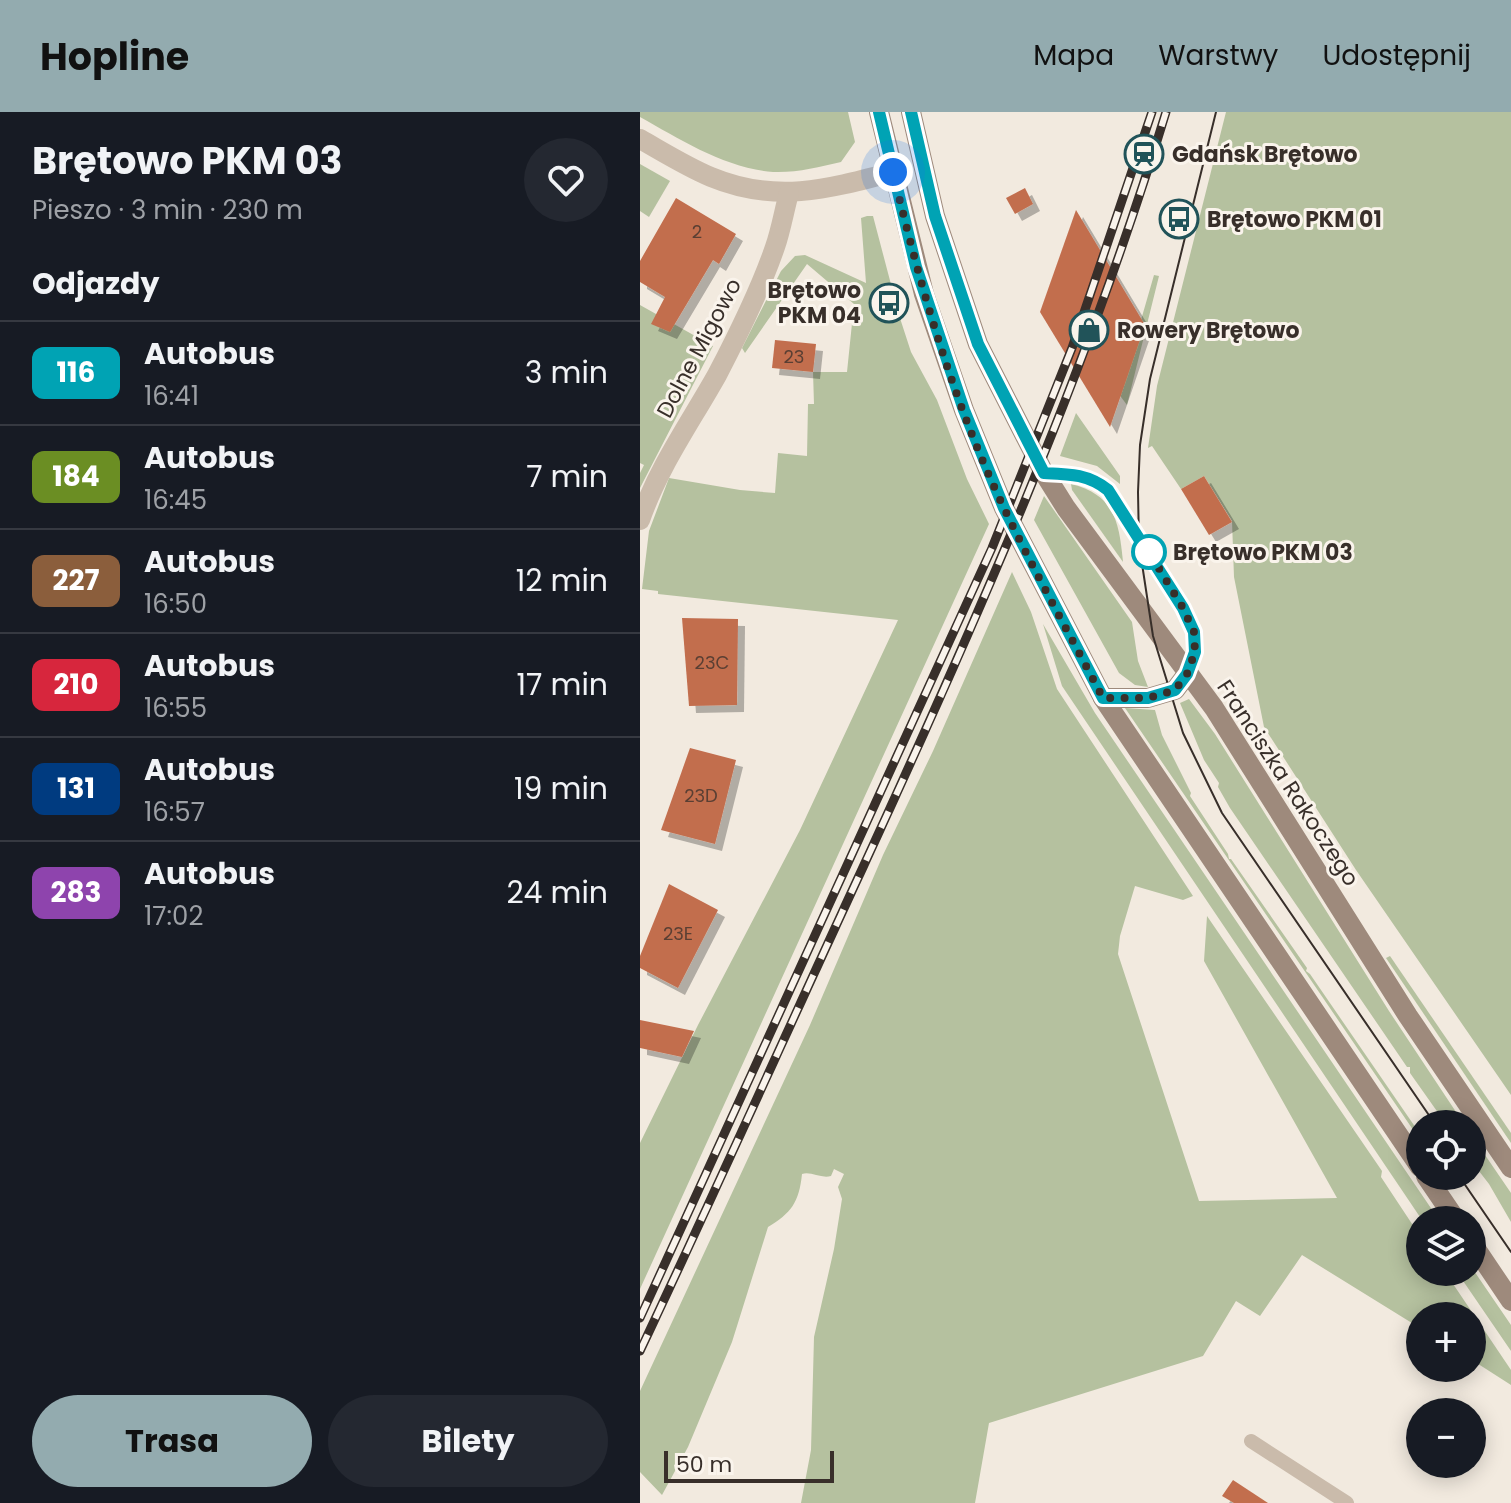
<!DOCTYPE html>
<html lang="pl">
<meta charset="utf-8">
<style>
:root{--surface:#171b24;--page:#242831;--text:#f1f3f6;--muted:#9ea1a6;--line:#363941;--accent:#93abaf}
body{margin:0;font-family:Poppins,sans-serif;background:var(--page);color:var(--text);height:100vh;display:flex;flex-direction:column;font-size:30px;white-space:nowrap}
*{box-sizing:border-box;margin:0}
p{font-size:26px;color:var(--muted)}
.icon{flex:none;width:44px;height:44px;fill:none;stroke:currentColor;stroke-width:2;stroke-linecap:round;stroke-linejoin:round}
.map{position:relative;flex:1;overflow:hidden}
.details{display:flex;flex-direction:column;background:var(--surface);width:640px}
.details>*{flex:none}
.badge{padding:0 16px;border-radius:12px;font-size:28px;line-height:52px}
.fabs{position:absolute;left:766px;top:998px;display:grid;gap:16px}
.fabs a{display:grid;place-items:center;width:80px;height:80px;border-radius:50%;background:var(--surface);box-shadow:0 4px 20px #0003;font-size:40px}
.scale{position:absolute;left:24px;bottom:20px;width:170px;box-sizing:border-box;padding-left:8px;border:4px solid #382f2a;border-top:0;font-size:22px;line-height:28px;white-space:nowrap;color:#382f2a;-webkit-text-stroke:6px #faf4ec;paint-order:stroke}
.you{position:absolute;width:40px;height:40px;margin:-20px;border:6px solid #fff;border-radius:50%;background:#1a73e8;box-shadow:0 0 0 12px #1a73e833}
.map>.badge{position:absolute;translate:-50% -50%;box-shadow:0 0 0 4px #fff}
h2{padding:0 32px;font-size:30px;line-height:72px}
.round{display:grid;place-items:center;flex:none;width:84px;height:84px;border-radius:42px;background:var(--page)}
.summary{display:flex;align-items:center;justify-content:space-between;height:136px;padding:0 32px}
h1{font-size:38px;font-weight:700;line-height:60px}
.cta{display:flex;gap:16px;margin-top:auto;padding:16px 32px}
.cta a{flex:1;height:92px;border-radius:48px;background:var(--accent);color:#111;font-size:32px;font-weight:700;line-height:92px;text-align:center}
.cta a+a{background:var(--page);color:var(--text)}
ul{padding:0;list-style:none}
li{display:flex;align-items:center;gap:24px;height:104px;padding:0 32px;border-top:2px solid var(--line)}
li div{flex:1}
li b{display:block;font-size:30px}
li em{font-style:normal}
li .badge{min-width:88px;font-weight:700;text-align:center}
header{display:flex;align-items:center;gap:48px;box-sizing:border-box;height:112px;padding:0 40px;background:var(--accent);color:#111}
header strong{font-size:38px}
nav{display:flex;gap:44px;margin-inline-start:auto;font-size:28px}
main{display:flex;flex:1;min-height:0}
.map>svg:first-child{display:block}
.green{fill:#b5c19f}
.building{fill:#c26e4e;filter:url(#shadow)}
.lines{fill:none;stroke-linecap:round;stroke-linejoin:round}
.service{stroke:#cabbab;stroke-width:14}
.minor{stroke:#cabbab;stroke-width:20}
.secondary{stroke:#9e8a7c;stroke-width:20}
.tram{stroke:#382f2a;stroke-width:2}
.rail-casing{stroke:#382f2a;stroke-width:9}
.rail{stroke:#faf4ec;stroke-width:6;stroke-dasharray:18;stroke-linecap:butt}
.line-casing{stroke:#fff;stroke-width:18}
.line{stroke:#00a3b4;stroke-width:12}
.walk{stroke:#382f2a;stroke-width:8;stroke-dasharray:0 14.4}
.stop-dot{fill:#fff;stroke:#00a3b4;stroke-width:4}
.labels{text-anchor:middle;dominant-baseline:central;stroke-width:6;stroke-linejoin:round;paint-order:stroke}
.number-label{font-size:18px;fill:#5a3f33}
.poi-label{font-size:22px;font-weight:bold;fill:#382f2a;stroke:#faf4ec;text-anchor:start}
.street-label{font-size:22px;fill:#382f2a;stroke:#faf4ec}
.stop-label{font-size:22px;font-weight:bold;fill:#382f2a;stroke:#faf4ec;text-anchor:start}
</style>
<header>
<strong>Hopline</strong>
<nav><a>Mapa</a><a>Warstwy</a><a>Udostępnij</a></nav>
</header>
<main>
<section class="details">
<div class="summary"><div><h1>Brętowo PKM 03</h1><p>Pieszo · 3 min · 230 m</p></div><a class="round"><svg class="icon" aria-label="heart" viewBox="0 0 24 24"><path d="M12 20l-8-8c-3-5 5-10 8-4 3-6 11-1 8 4z"/></svg></a></div>
<h2>Odjazdy</h2>
<ul>
<li><span class="badge" style="background:#00a3b4;color:#fff">116</span><div><b>Autobus</b><p>16:41</p></div><em>3 min</em></li>
<li><span class="badge" style="background:#6b8e23;color:#fff">184</span><div><b>Autobus</b><p>16:45</p></div><em>7 min</em></li>
<li><span class="badge" style="background:#8b5e3c;color:#fff">227</span><div><b>Autobus</b><p>16:50</p></div><em>12 min</em></li>
<li><span class="badge" style="background:#d7263d;color:#fff">210</span><div><b>Autobus</b><p>16:55</p></div><em>17 min</em></li>
<li><span class="badge" style="background:#003b80;color:#fff">131</span><div><b>Autobus</b><p>16:57</p></div><em>19 min</em></li>
<li><span class="badge" style="background:#8e44ad;color:#fff">283</span><div><b>Autobus</b><p>17:02</p></div><em>24 min</em></li>
</ul>
<div class="cta"><a>Trasa</a><a>Bilety</a></div>
</section>
<div class="map">
<svg width="871" height="1391" viewBox="0 0 871 1391">
<defs>
<filter id="shadow"><feDropShadow dx="7" dy="7" stdDeviation="0" flood-color="#0004"/></filter>
</defs>
<rect width="100%" height="100%" fill="#f2eadf"/>
<!-- green -->
<g class="green">
<path d="M 0,0 L 208,0 L 215,30 L 201,50 C 179,55 156,61 133,60 C 85,56 41,28 0,5 Z"/>
<path d="M 586,0 L 871,0 L 871,983 L 716,758 L 624,615 L 594,465 L 592,409 L 564,364 L 541,377 L 512,334 L 508,336 L 517,274 Z"/>
<path d="M 0,52 L 30,69 L 9,105 L 0,99 Z"/>
<path d="M 227,104 L 233,104 L 253,180 L 242,183 L 248,202 L 258,200 L 271,240 L 297,288 L 327,367 L 349,412 L 0,1177 L 0,1031 L 58,913 L 160,718 L 258,508 L 18,482 L 18,479 L 2,477 L 9,419 L 29,366 L 100,378 L 135,381 L 138,341 L 167,344 L 168,292 L 174,292 L 173,260 L 207,260 L 214,192 L 167,152 L 105,241 L 102,236 L 141,159 L 155,144 L 165,143 L 226,171 L 221,106 Z"/>
<path d="M 514,163 L 519,164 L 487,293 L 475,277 L 501,208 Z"/>
<path d="M 0,193 L 73,234 L 0,376 L 0,361 L 4,353 L 0,351 Z"/>
<path d="M 436,301 L 480,364 L 480,372 L 457,354 L 420,344 Z"/>
<path d="M 431,372 C 475,383 479,410 483,450 L 432,378 Z"/>
<path d="M 404,384 L 492,510 L 498,549 L 508,575 L 495,573 L 479,561 L 394,408 Z"/>
<path d="M 372,460 L 391,500 L 417,577 L 553,784 L 543,788 L 495,774 L 480,824 L 478,842 L 559,1089 L 697,1086 L 564,849 L 567,804 L 742,1059 L 741,1065 L 780,1124 L 780,1160 L 805,1160 L 871,1258 L 871,1273 L 832,1248 L 832,1204 L 780,1204 L 780,1216 L 662,1143 L 620,1204 L 596,1189 L 563,1244 L 349,1311 L 335,1391 L 161,1391 L 171,1338 L 174,1225 L 194,1137 L 202,1087 L 198,1075 L 204,1062 L 194,1057 L 191,1064 C 181,1067 171,1059 162,1062 C 159,1091 151,1101 128,1115 L 92,1230 L 48,1335 L 22,1383 L 0,1360 L 0,1279 L 170,913 L 243,743 L 293,639 Z"/>
<path d="M 403,512 L 455,601 L 799,1108 L 782,1108 L 422,574 Z"/>
<path d="M 549,587 L 575,622 L 749,899 L 824,1012 L 806,1012 L 770,961 L 770,955 L 767,955 L 590,696 L 578,675 L 579,671 L 564,648 L 540,591 Z"/>
<path d="M 485,596 L 515,598 L 522,623 L 551,681 L 550,684 L 588,742 L 589,747 L 591,747 L 667,856 L 666,859 L 670,862 L 780,1022 L 780,1028 Z"/>
<path d="M 750,844 L 871,1021 L 871,1031 L 746,846 Z"/>
<path d="M 832,1024 L 871,1081 L 871,1110 L 849,1072 L 832,1050 Z"/>
<path d="M 832,1156 L 871,1213 L 871,1239 L 817,1160 L 832,1160 Z"/>
</g>
<!-- building -->
<g class="building">
<path d="M 385,76 L 393,92 L 375,102 L 366,86 Z"/>
<path d="M 36,86 L 96,122 L 79,152 L 73,148 L 30,220 L 11,212 L 25,185 L 0,170 L 0,149 Z"/>
<path d="M 436,98 L 505,213 L 470,315 L 400,200 Z"/>
<path d="M 135,228 L 176,232 L 173,260 L 132,256 Z"/>
<path d="M 564,364 L 592,410 L 569,423 L 541,377 Z"/>
<path d="M 42,506 L 98,507 L 97,593 L 49,594 Z"/>
<path d="M 50,636 L 96,648 L 75,732 L 21,718 Z"/>
<path d="M 29,772 L 78,798 L 38,876 L 0,856 L 0,844 Z"/>
<path d="M 0,908 L 54,919 L 42,945 L 0,936 Z"/>
<path d="M 593,1368 L 628,1391 L 594,1391 L 582,1384 Z"/>
</g>
<g class="lines">
<!-- service -->
<g class="service">
<path d="M 404,361 C 429,362 448,362 468,378 L 543,496 L 554,520 L 555,540 L 547,562"/>
<path d="M 611,1329 L 707,1391"/>
</g>
<!-- minor -->
<g class="minor">
<path d="M 0,27 C 23,40 47,55 71,65 C 136,92 189,77 253,60"/>
<path d="M 0,408 C 18,356 50,311 77,263 C 99,221 120,179 135,135 C 141,118 144,99 149,81"/>
</g>
<!-- secondary -->
<g class="secondary">
<path d="M 239,0 L 284,182 L 324,298 L 364,396 L 463,586 L 780,1055"/>
<path d="M 271,0 L 295,104 L 338,232 L 404,361 L 426,396 L 574,596 L 768,904 L 871,1056"/>
<path d="M 463,586 L 508,586 L 535,578 L 547,562"/>
<path d="M 786,1064 L 816,1108"/>
<path d="M 832,1131 L 871,1189"/>
</g>
<!-- tram -->
<g class="tram">
<path d="M 576,0 L 510,267 L 500,333 L 498,380 L 499,432 L 513,524 L 543,621 L 582,701 L 795,1012"/>
<path d="M 819,1064 L 871,1140"/>
</g>
<!-- rail casing -->
<g class="rail-casing">
<g id="rail">
<path d="M 0,1206 L 352,436 L 432,236 L 512,0"/>
<path d="M 0,1239 C 76,1078 149,915 224,753 C 337,507 447,260 526,0"/>
</g>
</g>
<!-- rail -->
<use href="#rail" class="rail"/>
</g>
<g class="lines">
<!-- line casing -->
<g class="line-casing">
<path id="line" d="M 239,0 L 276,155 L 324,298 L 364,396 L 463,586 L 508,586 L 535,578 L 547,562 L 555,540 L 554,520 L 543,496 L 468,378 C 448,362 429,362 404,361 L 338,232 L 295,104 L 271,0"/>
</g>
<!-- line -->
<use href="#line" class="line"/>
<!-- walk -->
<path class="walk" d="M 253,60 C 280,174 313,290 364,396 C 395,461 430,523 463,586 L 508,586 L 535,578 L 547,562 L 555,540 L 554,520 L 543,496 L 509,440"/>
</g>
<!-- icons -->
<defs>
<g id="station-ring" transform="scale(2)"><circle r="9.5" fill="#faf4ec" stroke="#215359" stroke-width="1.5"/><path d="M-3-6H3Q5-6 5-4V2Q5 4 3 4L4.5 6H3L1.5 4h-3L-3 6H-4.5L-3 4Q-5 4-5 2V-4Q-5-6-3-6ZM-3.5-4v3h7v-3ZM-3.5 1v1.5H-2V1ZM2 1v1.5H3.5V1Z" fill="#215359"/></g>
<g id="bus-ring" transform="scale(2)"><circle r="9.5" fill="#faf4ec" stroke="#215359" stroke-width="1.5"/><path d="M-5-6H5V4H4V6H2V4H-2V6H-4V4H-5ZM-3.5-4V0h7V-4ZM-3.5 1.2v1.5H-2V1.2ZM2 1.2v1.5H3.5V1.2Z" fill="#215359"/></g>
<g id="shop-ring" transform="scale(2)"><circle r="9.5" fill="#faf4ec" stroke="#215359" stroke-width="1.5"/><path d="M-5-2.5h2.3a2.7 3.5 0 0 1 5.4 0H5L5.5 6h-11ZM-1.5-2.5h3a1.5 2.3 0 0 0-3 0Z" fill="#215359"/></g>
</defs>
<g fill-rule="evenodd">
<use href="#station-ring" x="504" y="42"/>
<use href="#bus-ring" x="539" y="107"/>
<use href="#bus-ring" x="249" y="191"/>
<use href="#shop-ring" x="449" y="218"/>
</g>
<!-- markers -->
<circle class="stop-dot" cx="509" cy="440" r="16"/>
<g class="labels">
<!-- number labels -->
<g class="number-label">
<text x="57" y="119">2</text>
<text x="154" y="244">23</text>
<text x="72" y="550">23C</text>
<text x="61" y="683">23D</text>
<text x="38" y="821">23E</text>
</g>
<!-- poi labels -->
<g class="poi-label">
<text x="532" y="42">Gdańsk Brętowo</text>
<text x="567" y="107">Brętowo PKM 01</text>
<text x="221" y="178" text-anchor="end">Brętowo<tspan x="221" dy="25">PKM 04</tspan></text>
<text x="477" y="218">Rowery Brętowo</text>
</g>
<!-- street labels -->
<g class="street-label">
<text transform="translate(59 236) rotate(-62)">Dolne Migowo</text>
<text transform="translate(648 671) rotate(57)">Franciszka Rakoczego</text>
</g>
<!-- stop labels -->
<g class="stop-label">
<text x="533" y="440">Brętowo PKM 03</text>
</g>
</g>
</svg>
<div class="fabs">
<a><svg class="icon" aria-label="locate" viewBox="0 0 24 24"><circle cx="12" cy="12" r="6"/><path d="M12 2v4M12 18v4M2 12h4M18 12h4"/></svg></a>
<a><svg class="icon" aria-label="layers" viewBox="0 0 24 24"><path d="M12 4l9 5-9 5-9-5zM3 14l9 5 9-5"/></svg></a>
<a>+</a>
<a>−</a>
</div>
<div class="scale">50 m</div>
<div class="you" style="left:253px;top:60px"></div>
</div>
</main>
